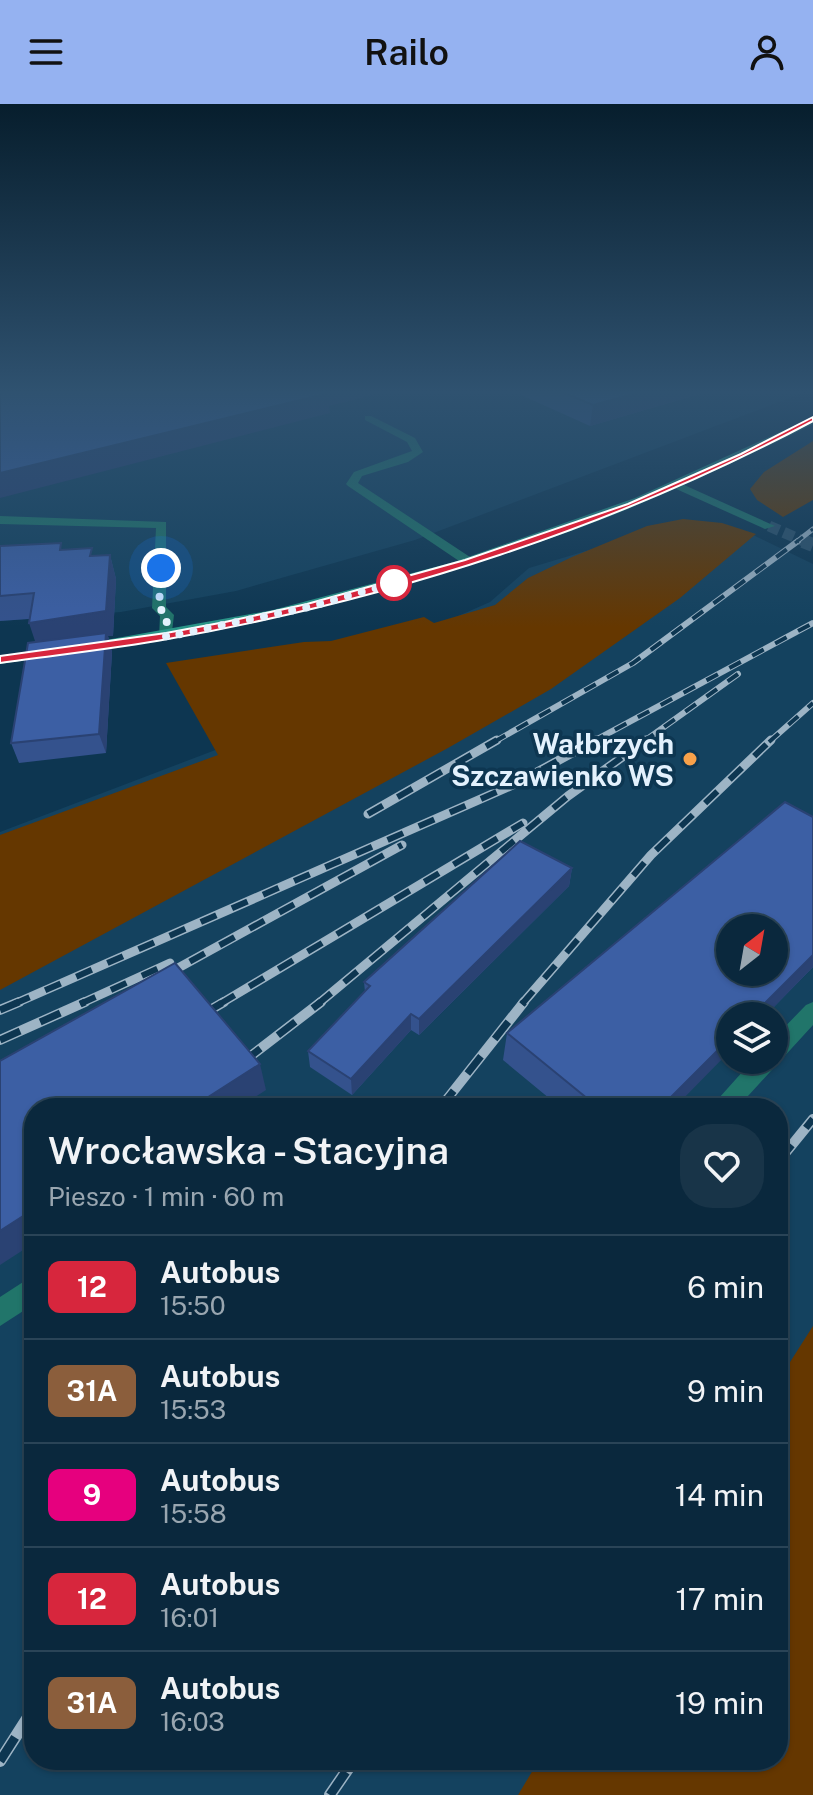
<!DOCTYPE html>
<html lang="pl">
<meta charset="utf-8">
<style>
:root{--surface:#0a283d;--page:#183448;--text:#f1f3f6;--muted:#99a6b0;--line:#2a4457;--accent:#95b2f1}
body{margin:0;font-family:"Public Sans",sans-serif;background:var(--page);color:var(--text);height:100vh;display:flex;flex-direction:column;font-size:30px;white-space:nowrap}
*{box-sizing:border-box;margin:0}
p{font-size:26px;color:var(--muted)}
.icon{flex:none;width:44px;height:44px;fill:none;stroke:currentColor;stroke-width:2;stroke-linecap:round;stroke-linejoin:round}
.map{position:relative;flex:1;overflow:hidden}
.details{position:absolute;left:24px;top:994px;width:764px;height:672px;display:flex;flex-direction:column;background:var(--surface);border-radius:32px;box-shadow:0 2px 6px #0004,0 0 0 2px var(--line)}
.details>*{flex:none}
.badge{padding:0 16px;border-radius:12px;font-size:28px;line-height:52px}
.needle{width:52px;rotate:31deg}
.tools{position:absolute;left:716px;top:810px;display:grid;gap:16px}
.tools a{display:grid;place-items:center;width:72px;height:72px;border-radius:50%;background:var(--surface);box-shadow:0 2px 6px #0004,0 0 0 2px var(--line);font-size:40px}
.you{position:absolute;width:40px;height:40px;margin:-20px;border:6px solid #fff;border-radius:50%;background:#1a73e8;box-shadow:0 0 0 12px #1a73e833}
.map>.badge{position:absolute;translate:-50% -50%;box-shadow:0 0 0 4px #fff}
.round{display:grid;place-items:center;flex:none;width:84px;height:84px;border-radius:32px;background:var(--page)}
.overview{display:flex;align-items:center;justify-content:space-between;height:136px;padding:0 24px}
h1{font-size:38px;font-weight:600;line-height:60px}
ul{padding:0;list-style:none}
li{display:flex;align-items:center;gap:24px;height:104px;padding:0 24px;border-top:2px solid var(--line)}
li div{flex:1}
li b{display:block;font-size:30px}
li em{font-style:normal}
li .badge{min-width:88px;font-weight:700;text-align:center}
header{display:flex;justify-content:space-between;align-items:center;height:104px;padding:0 24px;background:var(--accent);color:#111;font-size:36px;font-weight:600}
.map>svg:first-child{display:block}
.built{fill:#14425f;fill-rule:evenodd}
.green{fill:#653700}
.lines{fill:none;stroke-linecap:round;stroke-linejoin:round}
.street-tunnel-far1{stroke:#2d526b;stroke-width:11;stroke-dasharray:11 5;stroke-linecap:butt}
.street-tunnel{stroke:#2d526b;stroke-width:14;stroke-dasharray:14 7;stroke-linecap:butt}
.lane{fill:#21756a;fill-rule:evenodd}
.street{fill:#21756a;fill-rule:evenodd}
.secondary{fill:#2a9588;fill-rule:evenodd}
.rail-far4-casing{stroke:#9db4c5;stroke-width:5}
.rail-far3-casing{stroke:#9db4c5;stroke-width:6}
.rail-far2-casing{stroke:#9db4c5;stroke-width:9}
.rail-far1-casing{stroke:#9db4c5;stroke-width:10}
.rail-casing{stroke:#9db4c5;stroke-width:12}
.rail-far4{stroke:#0d3651;stroke-width:3;stroke-dasharray:10;stroke-linecap:butt}
.rail-far3{stroke:#0d3651;stroke-width:4;stroke-dasharray:13;stroke-linecap:butt}
.rail-far2{stroke:#0d3651;stroke-width:6;stroke-dasharray:17;stroke-linecap:butt}
.rail-far1{stroke:#0d3651;stroke-width:7;stroke-dasharray:22;stroke-linecap:butt}
.rail{stroke:#0d3651;stroke-width:9;stroke-dasharray:28;stroke-linecap:butt}
.wall{fill:#34528d}
.shaded-wall{fill:#2a4273}
.building{fill:#3c5fa4;stroke:#2a4273;stroke-width:2;fill-rule:evenodd}
.line{fill:#d7263d;stroke:#fff;stroke-width:2}
.walk{stroke:#e3f1fd;stroke-width:8;stroke-dasharray:0 14.4}
.stop-dot{fill:#fff;stroke:#d7263d;stroke-width:4}
.poi-dot{fill:#f8a14a;stroke:#0d3651;stroke-width:3}
.labels{text-anchor:middle;dominant-baseline:central;stroke-width:7;stroke-linejoin:round;paint-order:stroke}
.poi-label{font-size:28px;font-weight:bold;fill:#e3f1fd;stroke:#0d3651;text-anchor:end}
</style>
<header><svg class="icon" aria-label="menu" viewBox="0 0 24 24"><path d="M4 6h16M4 12h16M4 18h16"/></svg>Railo<svg class="icon" aria-label="person" viewBox="0 0 24 24"><circle cx="12" cy="8" r="4"/><path d="M4 21q1-7 8-7t8 7"/></svg></header>
<div class="map">
<svg width="813" height="1691" viewBox="0 0 813 1691">
<rect width="100%" height="100%" fill="#0d3651"/>
<!-- built -->
<g class="built">
<path d="M 0,286 L 811,286 L 415,436 L 236,487 L 121,508 L 0,517 Z"/>
<path d="M 666,423 L 753,431 L 813,460 L 813,1459 L 778,1517 L 778,1004 L 34,1004 L 34,1656 L 694,1656 L 672,1691 L 0,1691 L 0,728 L 239,637 L 363,554 L 490,498 L 529,464 ZM 730,824 L 774,824 L 774,868 L 730,868 ZM 730,912 L 774,912 L 774,956 L 730,956 Z"/>
</g>
<!-- green -->
<g class="green">
<path d="M 813,337 L 813,396 L 783,413 L 757,396 L 750,385 L 764,368 Z"/>
<path d="M 683,415 L 722,419 L 756,430 L 680,494 L 551,585 L 448,644 L 0,886 L 0,731 L 218,651 L 166,559 L 304,538 L 331,537 L 424,513 L 434,519 L 495,501 L 528,474 L 572,453 L 647,422 Z"/>
<path d="M 813,1222 L 813,1691 L 518,1691 L 539,1656 L 778,1656 L 778,1277 Z"/>
</g>
<g class="lines">
<!-- street-tunnel-far1 -->
<path class="street-tunnel-far1" d="M 769,422 L 808,439"/>
<!-- street-tunnel -->
<path class="street-tunnel" d="M 803,437 L 813,441"/>
<!-- lane -->
<g class="lane">
<path d="M 365,312 L 371,312 L 415,334 L 423,348 L 408,358 L 362,372 L 358,379 L 473,455 L 473,461 L 465,461 L 348,382 L 346,380 L 354,368 L 412,347 L 407,338 L 365,316 Z"/>
<path d="M 0,412 L 166,418 L 166,503 L 174,511 L 171,536 L 159,533 L 160,512 L 152,504 L 156,424 L 0,420 Z"/>
<path d="M 813,898 L 813,921 L 737,1004 L 710,1004 L 753,956 L 774,956 L 774,934 L 806,901 Z"/>
<path d="M 34,1171 L 34,1200 L 0,1222 L 0,1193 Z"/>
</g>
<!-- street -->
<path class="street" d="M 674,380 L 682,380 L 775,422 L 765,425 L 674,384 Z"/>
<!-- secondary -->
<g class="secondary">
<path d="M 813,313 L 813,320 C 727,362 641,403 551,434 C 398,487 243,523 84,548 L 77,544 L 84,540 L 273,506 L 454,458 L 635,394 Z"/>
<path d="M 52,544 L 59,548 L 57,551 L 0,560 L 0,552 Z"/>
</g>
<!-- rail-far4 casing -->
<g class="rail-far4-casing">
<path id="rail-far4" d="M 795,439 L 813,425"/>
</g>
<!-- rail-far3 casing -->
<g class="rail-far3-casing">
<g id="rail-far3">
<path d="M 494,638 L 633,559 L 798,437"/>
<path d="M 592,638 L 813,519"/>
<path d="M 643,638 L 738,570"/>
<path d="M 769,638 L 813,599"/>
</g>
</g>
<!-- rail-far2 casing -->
<g class="rail-far2-casing">
<g id="rail-far2">
<path d="M 368,710 L 497,636"/>
<path d="M 160,874 L 402,741"/>
<path d="M 14,900 L 515,680 L 596,636"/>
<path d="M 80,900 L 170,859"/>
<path d="M 220,900 L 523,719"/>
<path d="M 318,900 L 568,692 L 646,636"/>
<path d="M 522,900 L 651,751 L 771,636"/>
</g>
</g>
<!-- rail-far1 casing -->
<g class="rail-far1-casing">
<g id="rail-far1">
<path d="M 0,906 L 19,898"/>
<path d="M 203,910 L 224,898"/>
<path d="M 0,936 L 85,898"/>
<path d="M 243,958 L 321,898"/>
<path d="M 440,1004 L 524,898"/>
<path d="M 778,1058 L 813,1015"/>
</g>
</g>
<!-- rail casing -->
<g class="rail-casing">
<g id="rail">
<path d="M 0,1657 L 34,1604"/>
<path d="M 330,1691 L 354,1656"/>
</g>
</g>
<!-- rail-far4 -->
<use href="#rail-far4" class="rail-far4"/>
<!-- rail-far3 -->
<use href="#rail-far3" class="rail-far3"/>
<!-- rail-far2 -->
<use href="#rail-far2" class="rail-far2"/>
<!-- rail-far1 -->
<use href="#rail-far1" class="rail-far1"/>
<!-- rail -->
<use href="#rail" class="rail"/>
</g>
<!-- wall -->
<g class="wall">
<path d="M 510,286 L 713,286 L 590,322 Z"/>
<path d="M 0,442 L 63,445 L 94,452 L 110,451 L 116,475 L 113,532 L 108,532 L 112,548 L 106,649 L 19,659 L 11,639 L 36,538 L 29,515 L 0,517 Z"/>
<path d="M 813,713 L 813,863 L 765,912 L 730,912 L 674,1004 L 561,1004 L 503,956 L 507,929 Z"/>
<path d="M 572,764 L 569,782 L 419,931 L 411,926 L 352,991 L 310,963 L 308,947 L 365,888 L 364,878 Z"/>
</g>
<!-- shaded-wall -->
<g class="shaded-wall">
<path d="M 319,286 L 393,286 L 329,302 L 330,309 L 0,394 L 0,369 Z"/>
<path d="M 648,286 L 713,286 L 590,322 L 593,301 Z"/>
<path d="M 110,451 L 116,475 L 113,532 L 108,532 L 112,548 L 106,649 L 99,630 L 37,543 L 29,519 Z"/>
<path d="M 572,764 L 569,782 L 419,931 L 419,915 Z"/>
<path d="M 813,851 L 813,863 L 765,912 L 752,912 Z"/>
<path d="M 411,910 L 411,926 L 352,991 L 351,975 Z"/>
<path d="M 730,934 L 730,947 L 674,1004 L 660,1004 Z"/>
<path d="M 260,960 L 266,986 L 238,1004 L 191,1004 Z"/>
<path d="M 34,1105 L 34,1139 L 0,1161 L 0,1127 Z"/>
</g>
<!-- building -->
<g class="building">
<path d="M 0,286 L 323,286 L 329,289 L 0,369 Z"/>
<path d="M 557,286 L 648,286 L 593,301 Z"/>
<path d="M 61,439 L 60,446 L 92,444 L 90,452 L 110,451 L 106,507 L 29,519 L 34,489 L 0,492 L 0,442 Z"/>
<path d="M 106,529 L 99,630 L 11,639 L 28,539 Z"/>
<path d="M 785,698 L 813,713 L 813,851 L 752,912 L 730,912 L 730,934 L 660,1004 L 599,1004 L 507,929 ZM 730,824 L 774,824 L 774,868 L 730,868 Z"/>
<path d="M 520,737 L 572,764 L 419,915 L 411,910 L 351,975 L 308,947 L 370,882 L 364,878 Z"/>
<path d="M 175,859 L 260,960 L 191,1004 L 34,1004 L 34,1105 L 0,1127 L 0,957 Z"/>
</g>
<!-- sky -->
<linearGradient id="sky" x2="0" y2="1"><stop stop-color="#071e2d"/><stop offset="0.55" stop-color="#2f5270"/><stop offset="1" stop-color="#2f5270" stop-opacity="0"/></linearGradient>
<rect width="813" height="523" fill="url(#sky)"/>
<!-- line -->
<path class="line" d="M 813,313 L 813,317 C 614,423 393,495 168,535 C 113,545 56,551 0,559 L 0,552 L 166,529 L 225,518 L 307,500 L 465,456 L 628,400 L 741,350 Z"/>
<g class="lines">
<!-- walk -->
<path class="walk" d="M 161,464 L 159,504 L 167,511 L 166,533 L 309,503 L 394,479"/>
</g>
<!-- markers -->
<circle class="stop-dot" cx="394" cy="479" r="16"/>
<circle class="poi-dot" cx="690" cy="655" r="8"/>
<g class="labels">
<!-- poi labels -->
<g class="poi-label">
<text x="674" y="639">Wałbrzych<tspan x="674" dy="32">Szczawienko WS</tspan></text>
</g>
</g>
</svg>
<div class="tools">
<a><svg class="needle" viewBox="-14 -14 28 28"><path d="M0-13l5 13h-10z" fill="#e53935"/><path d="M0 13l5-13h-10z" fill="#99a6b0"/></svg></a>
<a><svg class="icon" aria-label="layers" viewBox="0 0 24 24"><path d="M12 4l9 5-9 5-9-5zM3 14l9 5 9-5"/></svg></a>
</div>
<div class="you" style="left:161px;top:464px"></div>
<section class="details">
<div class="overview"><div><h1>Wrocławska - Stacyjna</h1><p>Pieszo · 1 min · 60 m</p></div><a class="round"><svg class="icon" aria-label="heart" viewBox="0 0 24 24"><path d="M12 20l-8-8c-3-5 5-10 8-4 3-6 11-1 8 4z"/></svg></a></div>
<ul>
<li><span class="badge" style="background:#d7263d;color:#fff">12</span><div><b>Autobus</b><p>15:50</p></div><em>6 min</em></li>
<li><span class="badge" style="background:#8b5e3c;color:#fff">31A</span><div><b>Autobus</b><p>15:53</p></div><em>9 min</em></li>
<li><span class="badge" style="background:#e6007e;color:#fff">9</span><div><b>Autobus</b><p>15:58</p></div><em>14 min</em></li>
<li><span class="badge" style="background:#d7263d;color:#fff">12</span><div><b>Autobus</b><p>16:01</p></div><em>17 min</em></li>
<li><span class="badge" style="background:#8b5e3c;color:#fff">31A</span><div><b>Autobus</b><p>16:03</p></div><em>19 min</em></li>
</ul>
</section>
</div>
